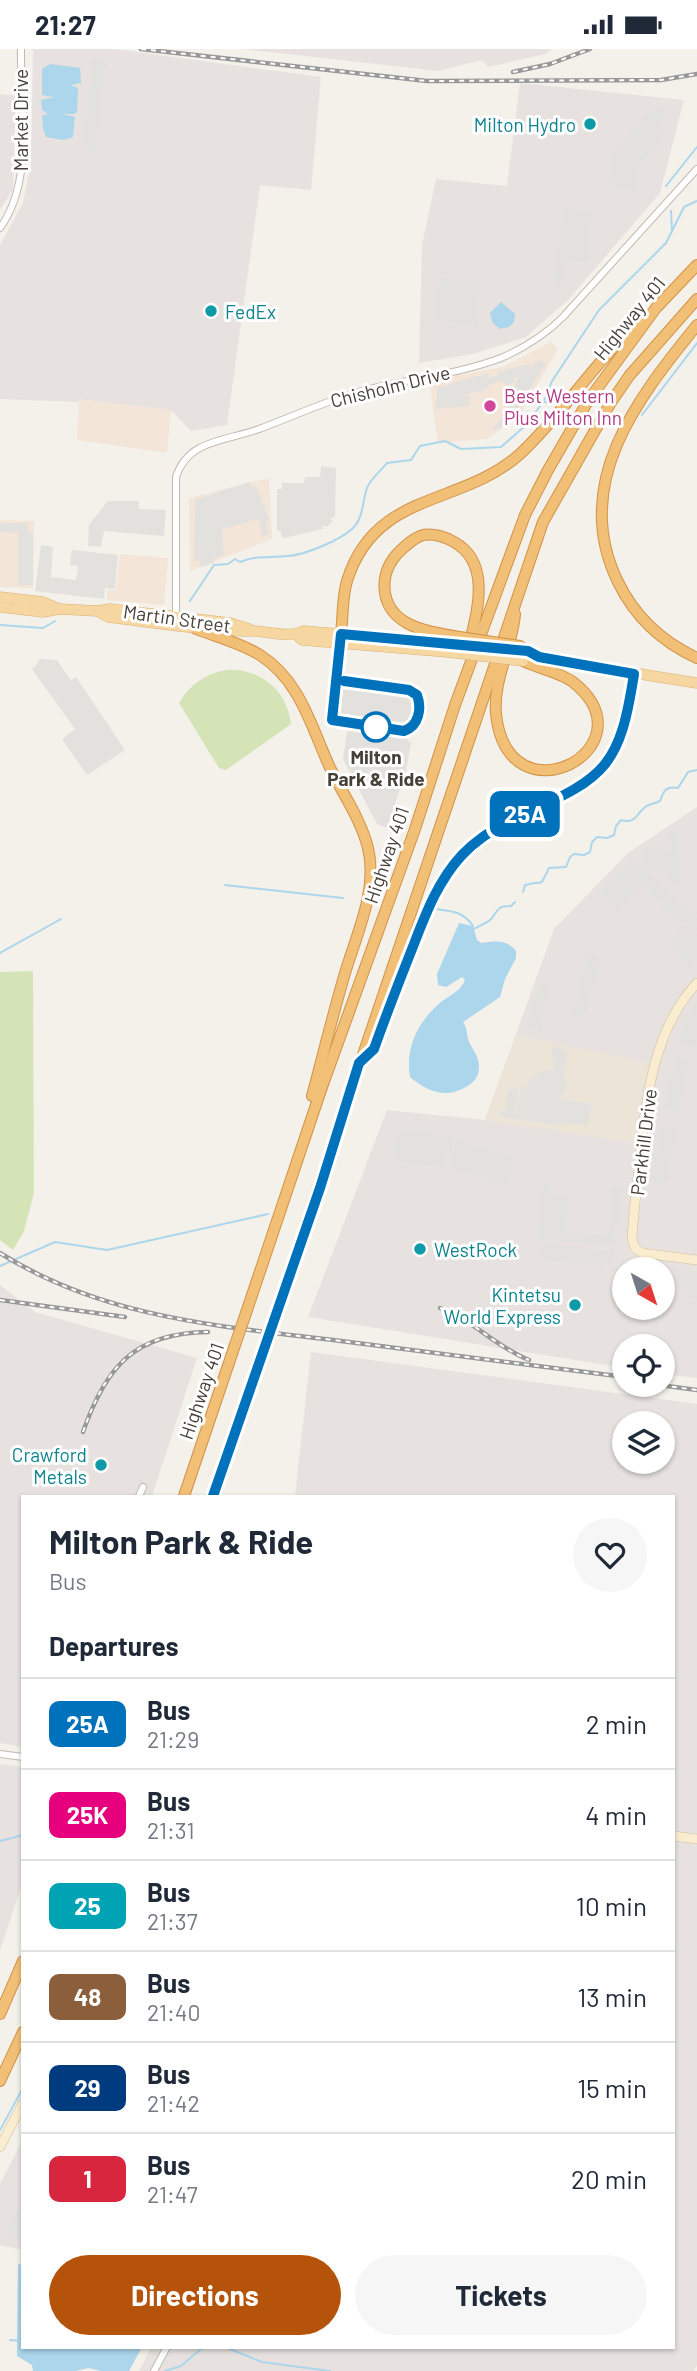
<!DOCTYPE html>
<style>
:root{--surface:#fff;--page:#f6f6f7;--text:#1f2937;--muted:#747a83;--line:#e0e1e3;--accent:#b45309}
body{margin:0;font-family:Barlow,sans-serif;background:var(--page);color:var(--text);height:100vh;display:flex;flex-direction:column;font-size:26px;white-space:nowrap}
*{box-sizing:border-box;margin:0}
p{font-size:23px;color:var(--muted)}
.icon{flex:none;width:38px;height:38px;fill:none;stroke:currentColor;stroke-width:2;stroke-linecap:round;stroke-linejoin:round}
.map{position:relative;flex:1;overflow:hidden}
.sheet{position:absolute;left:21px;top:1446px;width:654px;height:854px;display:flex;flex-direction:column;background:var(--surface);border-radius:0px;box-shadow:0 2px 5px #0004}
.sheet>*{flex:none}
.badge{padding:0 14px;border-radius:10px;font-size:24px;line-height:46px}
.needle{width:46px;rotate:141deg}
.buttons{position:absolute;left:612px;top:1208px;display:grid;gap:14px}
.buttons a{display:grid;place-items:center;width:63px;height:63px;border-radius:50%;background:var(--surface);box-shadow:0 2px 5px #0004;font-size:35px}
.map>.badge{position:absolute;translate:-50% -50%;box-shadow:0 0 0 4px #fff}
h2{padding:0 28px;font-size:26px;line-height:63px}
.round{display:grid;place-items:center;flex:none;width:74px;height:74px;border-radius:37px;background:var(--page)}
.head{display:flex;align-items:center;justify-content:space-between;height:119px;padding:0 28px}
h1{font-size:33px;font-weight:700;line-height:52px}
.cta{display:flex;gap:14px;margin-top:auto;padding:14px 28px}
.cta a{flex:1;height:80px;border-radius:42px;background:var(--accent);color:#fff;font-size:28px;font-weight:700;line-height:80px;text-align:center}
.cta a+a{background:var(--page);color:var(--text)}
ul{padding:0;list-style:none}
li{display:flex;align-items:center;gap:21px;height:91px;padding:0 28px;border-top:2px solid var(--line)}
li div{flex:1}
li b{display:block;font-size:26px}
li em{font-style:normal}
li .badge{min-width:77px;font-weight:700;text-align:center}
.status{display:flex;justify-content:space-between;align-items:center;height:49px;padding:0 35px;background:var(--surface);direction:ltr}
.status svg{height:19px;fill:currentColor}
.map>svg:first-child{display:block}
.commercial{fill:#f3e5d8}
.industrial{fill:#e7e2df;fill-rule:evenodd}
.education{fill:#ece4d6}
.green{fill:#d4e4b7}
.parking{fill:#e3e1de}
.water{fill:#acd6eb}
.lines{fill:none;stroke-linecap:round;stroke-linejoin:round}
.stream{stroke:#acd6eb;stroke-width:2}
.street-casing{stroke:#c2bab1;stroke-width:8}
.secondary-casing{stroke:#cfbe9e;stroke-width:10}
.primary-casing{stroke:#dab272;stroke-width:11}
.highway-casing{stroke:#d19347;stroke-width:12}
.street{stroke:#fff;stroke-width:6}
.secondary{stroke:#faecce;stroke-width:9}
.primary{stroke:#f6d7a1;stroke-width:10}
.highway{stroke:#f2bf77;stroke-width:10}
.rail-casing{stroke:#989898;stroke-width:4.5}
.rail{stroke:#fff;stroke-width:2;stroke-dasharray:5;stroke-linecap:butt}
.primary-bridge-casing{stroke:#dab272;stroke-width:11;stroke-linecap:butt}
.highway-bridge-casing{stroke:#d19347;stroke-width:12;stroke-linecap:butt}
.primary-bridge{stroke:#f6d7a1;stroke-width:10}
.highway-bridge{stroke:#f2bf77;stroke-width:10}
.line-casing{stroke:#fff;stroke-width:16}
.line{stroke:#0072bc;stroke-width:10}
.culture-dot{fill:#0f9aa8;stroke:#fff;stroke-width:2.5}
.hotel-dot{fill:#d1479c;stroke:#fff;stroke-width:2.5}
.stop-dot{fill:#fff;stroke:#0072bc;stroke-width:3.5}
.labels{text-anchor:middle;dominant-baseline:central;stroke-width:6;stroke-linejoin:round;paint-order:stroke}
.street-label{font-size:19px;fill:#474039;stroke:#fff}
.culture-label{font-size:19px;fill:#0d838f;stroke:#fff;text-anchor:end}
.hotel-label{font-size:19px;fill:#b23c85;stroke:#fff;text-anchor:start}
.stop-label{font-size:19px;font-weight:bold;fill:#474039;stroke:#fff}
</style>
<div class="status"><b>21:27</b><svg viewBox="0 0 49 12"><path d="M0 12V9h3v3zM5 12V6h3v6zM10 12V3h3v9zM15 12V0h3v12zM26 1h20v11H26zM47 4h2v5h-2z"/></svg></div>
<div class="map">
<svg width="697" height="2322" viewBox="0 0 697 2322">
<rect width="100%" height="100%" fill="#f4f0ea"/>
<!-- commercial -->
<g class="commercial">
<path d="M 551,293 L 558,300 L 519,367 L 487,390 L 438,394 L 429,331 L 503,318 Z"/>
<path d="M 79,350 L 171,361 L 167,404 L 77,391 Z"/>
<path d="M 269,429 L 272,490 L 190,522 L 189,449 Z"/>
<path d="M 0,471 L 34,472 L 33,539 L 0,538 Z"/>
<path d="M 120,505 L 168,509 L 164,556 L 107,551 L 107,541 L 116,541 Z"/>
</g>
<!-- industrial -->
<g class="industrial">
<path d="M 33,0 L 115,0 L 321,28 L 311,141 L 260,136 L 227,376 L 191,382 L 171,361 L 79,350 L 78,353 L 0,350 L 0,196 L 23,154 L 31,114 Z"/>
<path d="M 244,0 L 551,0 L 546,5 L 488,18 L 482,11 L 438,22 Z"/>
<path d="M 520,34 L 684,51 L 660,144 L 569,250 L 526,288 L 473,305 L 419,314 L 422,196 L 436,130 L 507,137 Z"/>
<path d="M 0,45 L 16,47 L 13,140 L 0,161 Z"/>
<path d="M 697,758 L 697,1329 L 663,1325 L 663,1297 L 625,1297 L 625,1319 L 308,1268 L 387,1061 L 485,1071 L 554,880 L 628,804 ZM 625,1220 L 663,1220 L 663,1258 L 625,1258 Z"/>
<path d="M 0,1236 L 35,1263 L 197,1309 L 152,1447 L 23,1447 L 23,1698 L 0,1694 Z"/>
<path d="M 311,1303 L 697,1355 L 697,2316 L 694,2322 L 139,2322 L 151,2298 L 674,2298 L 674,1447 L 295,1447 ZM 625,1374 L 663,1374 L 663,1412 L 625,1412 Z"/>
<path d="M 0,1715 L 23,1718 L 23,1832 L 0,1901 Z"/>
<path d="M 23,2090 L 23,2201 L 0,2196 L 0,2135 Z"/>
</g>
<!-- education -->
<path class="education" d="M 516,986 L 651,1015 L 641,1043 L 635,1091 L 631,1093 L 485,1071 Z"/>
<!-- green -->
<g class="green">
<path d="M 226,621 C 260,619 287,641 291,675 L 226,721 L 219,719 L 179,654 C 189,636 205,625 226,621 Z"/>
<path d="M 33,922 L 34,1144 L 24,1182 L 13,1201 L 0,1191 L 0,923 Z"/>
</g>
<!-- parking -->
<g class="parking">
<path d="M 92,10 L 107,11 L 106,21 L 101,20 L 100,25 L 105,26 L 103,43 L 98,43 L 97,48 L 102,49 L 96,103 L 87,102 L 87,98 L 83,97 Z"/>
<path d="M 661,57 L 668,64 L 656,79 L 661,85 L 657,90 L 660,93 L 640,116 L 635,143 L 607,136 L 612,107 L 653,59 L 656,61 Z"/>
<path d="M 562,159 L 593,163 L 587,213 L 565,211 L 562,238 L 553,237 Z"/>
<path d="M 441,228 L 481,232 L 477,276 L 437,272 L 438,259 L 433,258 L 435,240 L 439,240 Z"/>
<path d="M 538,310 L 546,315 L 508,374 L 495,382 L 493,378 L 499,373 L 516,345 L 512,342 L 519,329 L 514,329 L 515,333 L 507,336 L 499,332 L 491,335 L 482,342 L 460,347 L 470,347 L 470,357 L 436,360 L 437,339 L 488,324 L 489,329 L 499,326 L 499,323 L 529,315 L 531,319 Z"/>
<path d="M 321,417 L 336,419 L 335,468 L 330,469 L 333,472 L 327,478 L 322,476 L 323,480 L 284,489 L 281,487 L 281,482 L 277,482 L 277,440 L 282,440 L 282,434 L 304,434 L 305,428 L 320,428 Z"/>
<path d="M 249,433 L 252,438 L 256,437 L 269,471 L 265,472 L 269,485 L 263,487 L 258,470 L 222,480 L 224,505 L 212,511 L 214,514 L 201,518 L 200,512 L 194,512 L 195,451 Z"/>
<path d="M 108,452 L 139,452 L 139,460 L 166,461 L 164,487 L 104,482 L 101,498 L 88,497 L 89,476 Z"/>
<path d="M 0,474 L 28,474 L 28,483 L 33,484 L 33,536 L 18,536 L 18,484 L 0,483 Z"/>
<path d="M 41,496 L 53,498 L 51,528 L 76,531 L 78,517 L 70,516 L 72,501 L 118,506 L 115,540 L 105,539 L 104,550 L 35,542 Z"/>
<path d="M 39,610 L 57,611 L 71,631 L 76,628 L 125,701 L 87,726 L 62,690 L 75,680 L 32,620 L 36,617 Z"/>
<path d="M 341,636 L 413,646 L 416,654 L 415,665 L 411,673 L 404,676 L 339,668 L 338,661 Z"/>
<path d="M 348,677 L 408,685 L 407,692 L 411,693 L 406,722 L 387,779 L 377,775 L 343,710 Z"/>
<path d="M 670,781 L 676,781 L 676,784 L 679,784 L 680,834 L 667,834 L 667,824 L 650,822 L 650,817 L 645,817 L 645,799 L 658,799 L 658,803 L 672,803 L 672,792 L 666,792 L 666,784 L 670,784 Z"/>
<path d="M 631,810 L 697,869 L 697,882 L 685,872 L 682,875 L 661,856 L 664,853 L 661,851 L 658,854 L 648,845 L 651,841 L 643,834 L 618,861 L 600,844 Z"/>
<path d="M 683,880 L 695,887 L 697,886 L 697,909 L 690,917 L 679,907 L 680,905 L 671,894 Z"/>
<path d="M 589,904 L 597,907 L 594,915 L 601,918 L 583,969 L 572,966 L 579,945 L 576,943 Z"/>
<path d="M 545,934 L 551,936 L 542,962 L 545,964 L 540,981 L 526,977 L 540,936 L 544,937 Z"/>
<path d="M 697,951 L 697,1000 L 677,994 L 684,973 Z"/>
<path d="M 558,998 L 567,1002 L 564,1022 L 560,1023 L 564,1024 L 564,1031 L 567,1035 L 565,1043 L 561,1046 L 560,1050 L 592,1055 L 587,1077 L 558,1073 L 556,1076 L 499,1067 L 500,1062 L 505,1062 L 508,1040 L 518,1040 L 515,1064 L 521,1065 L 517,1063 L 521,1037 L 526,1038 L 528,1032 L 543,1021 L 553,1022 L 555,1010 L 551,1009 L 553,999 Z"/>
<path d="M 676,1006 L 691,1010 L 678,1063 L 663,1059 Z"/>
<path d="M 661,1076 L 673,1078 L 673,1081 L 676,1081 L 667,1133 L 663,1133 L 662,1136 L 655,1135 L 656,1131 L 651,1130 Z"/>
<path d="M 400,1081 L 454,1087 L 452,1104 L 447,1104 L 446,1118 L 400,1113 L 400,1108 L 393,1107 L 395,1086 L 400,1087 Z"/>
<path d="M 458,1090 L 513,1109 L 512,1114 L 515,1115 L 512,1125 L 507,1124 L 505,1127 L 513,1130 L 510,1138 L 490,1132 L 492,1128 L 487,1126 L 485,1130 L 476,1127 L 477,1123 L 471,1121 L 469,1126 L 452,1120 L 454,1113 L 451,1112 Z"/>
<path d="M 543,1133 L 550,1133 L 550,1142 L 553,1145 L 569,1147 L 566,1183 L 608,1187 L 613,1136 L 624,1140 L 619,1177 L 615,1177 L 615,1196 L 537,1190 Z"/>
<path d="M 542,1194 L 614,1203 L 612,1215 L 606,1214 L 605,1218 L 540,1210 Z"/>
<path d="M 674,1220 L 697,1223 L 697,1250 L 687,1249 L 688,1240 L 672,1238 Z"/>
<path d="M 15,2162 L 22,2163 L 23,2167 L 23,2192 L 14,2191 L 14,2188 L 8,2187 L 11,2166 L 14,2167 Z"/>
</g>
<!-- water -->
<g class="water">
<path d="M 50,15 L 80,19 L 81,34 L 70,36 L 78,39 L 77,63 L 74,65 L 62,65 L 75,68 L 73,88 L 63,91 L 46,88 L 43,79 L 42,67 L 48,65 L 42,61 L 41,51 L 54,48 L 42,46 L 42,20 Z"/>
<path d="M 501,253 L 515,265 L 514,273 L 509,278 L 500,280 L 493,274 L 490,264 Z"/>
<path d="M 459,874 L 473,877 L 477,891 L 481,894 C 495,892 506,890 516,902 L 516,909 L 505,930 L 500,948 L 463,973 C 468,980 466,985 469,993 C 473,1001 479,1008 479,1018 C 479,1026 475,1032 469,1036 C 447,1051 428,1043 410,1028 C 405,999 418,972 441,953 C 450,946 461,942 465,931 L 462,928 L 446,938 L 438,936 L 437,925 Z"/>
<path d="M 18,2215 L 23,2216 L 23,2298 L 142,2298 L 129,2322 L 101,2322 L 89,2319 L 75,2322 L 33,2322 L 32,2316 L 17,2307 Z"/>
</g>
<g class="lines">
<!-- stream -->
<g class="stream">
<path d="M 666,137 L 697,98"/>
<path d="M 671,162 L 672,182"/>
<path d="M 545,353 L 555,355"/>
<path d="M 642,366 L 697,294"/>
<path d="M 190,552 L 214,516 L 228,515 L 235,510 L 240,513 C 256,506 271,509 288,507 C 305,506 340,491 352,480 C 364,469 362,453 367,439 C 370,430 381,422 387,414 L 411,411 L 420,397 L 445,392 L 461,400 L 501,398 L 524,378 L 544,352 L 552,332 L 599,261 L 666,194 L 684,158 L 697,152"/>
<path d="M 0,576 L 43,579 L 55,572"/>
<path d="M 225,836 L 343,849"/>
<path d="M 523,843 L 525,836 C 546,830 538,841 549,819 L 566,818 L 570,808 L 574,805 L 584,806 L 590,803 L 592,793 L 597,788 L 607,789 L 614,786 L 616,777 L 621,771 C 635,775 635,767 644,759 C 648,755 654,755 660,752 C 664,741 666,737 678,739 L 688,723 L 697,721"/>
<path d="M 436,860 C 452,862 464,863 473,877"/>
<path d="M 474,880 C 479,877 487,874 491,870 C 499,861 496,857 511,857 L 515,853"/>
<path d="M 0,904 L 61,870"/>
<path d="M 0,1217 L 55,1193 L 107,1201 L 268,1165"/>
<path d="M 0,1792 L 23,1786"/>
<path d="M 0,2081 L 23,2039"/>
<path d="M 10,2291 L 23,2292"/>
<path d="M 165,2322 L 181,2317 L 202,2299 L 225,2298 L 262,2313 L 330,2322"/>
</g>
<!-- street casing -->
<g class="street-casing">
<g id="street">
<path d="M 0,179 C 35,131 20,57 21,0"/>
<path d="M 176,570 L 176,428 C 188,390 227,392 259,380 C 294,367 328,351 365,341 C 408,330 459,325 501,309 C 524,299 545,286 563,268 L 697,120"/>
<path d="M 139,1447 L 143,1438"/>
<path d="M 0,1705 L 23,1708"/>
<path d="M 154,2322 L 167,2298"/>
</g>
</g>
<!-- secondary casing -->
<g class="secondary-casing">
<g id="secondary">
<path d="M 697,934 C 651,983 645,1057 639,1121 C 636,1144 633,1167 632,1190 L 635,1199 L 642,1204 L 697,1211"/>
<path d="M 674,1787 L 697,1790"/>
<path d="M 0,2098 L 23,2054"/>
</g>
</g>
<!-- primary casing -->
<g class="primary-casing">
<g id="primary">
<path d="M 0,548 L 43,553 L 59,560"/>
<path d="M 0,558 L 43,563 L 60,560 L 97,562 L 110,560 L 230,574 L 249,580"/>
<path d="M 97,562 L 108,568 C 158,574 205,582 255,582 C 270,583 290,589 303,582 L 451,594"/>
<path d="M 297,586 L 302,591 L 448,603"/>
<path d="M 528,602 L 539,608 L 558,612 L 697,634"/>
</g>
</g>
<!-- highway casing -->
<g class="highway-casing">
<g id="highway">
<path d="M 697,276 C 637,350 570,435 618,533 C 635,568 662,593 697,609"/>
<path d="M 515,565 C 512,600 493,630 496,665 C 508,777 655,698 573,633 C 561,624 537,619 523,612"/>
<path d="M 196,580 C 217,588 241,594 260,606 C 298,630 310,673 327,712 C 340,742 360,767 368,799 C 378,841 357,884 345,924 C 333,965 323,1006 312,1047"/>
<path d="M 341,585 C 343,568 342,548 347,532 C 375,441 461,458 520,405 C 563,365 594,313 638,275"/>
<path d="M 453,587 C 438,584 421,582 407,574 C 380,559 378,527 397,505 C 404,498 413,489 423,486 C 433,484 446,488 454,493 C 492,514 477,563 469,597"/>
<path d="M 361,1012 L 374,1000 C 386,966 399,933 412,900 C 426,867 437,833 462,806 C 479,787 501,776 524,765 C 607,728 620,717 634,625"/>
<path d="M 246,1264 L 322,1038 L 415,780 L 455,656 L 525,466 L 548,421 L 588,352 L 656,259 L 697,216"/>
<path d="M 273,1272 L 543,473 L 610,355 L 629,327 L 697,250"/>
<path d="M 184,1447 L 235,1296"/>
<path d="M 213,1447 L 262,1305"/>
<path d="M 0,1965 L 23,1912"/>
<path d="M 0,2032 L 23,1983"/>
</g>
</g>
<!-- street -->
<use href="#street" class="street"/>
<!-- secondary -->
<use href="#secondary" class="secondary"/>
<!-- primary -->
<use href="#primary" class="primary"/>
<!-- highway -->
<use href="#highway" class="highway"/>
<!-- rail casing -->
<g class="rail-casing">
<g id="rail">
<path d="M 141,0 L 427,32 L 661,31 L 697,25"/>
<path d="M 513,23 L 550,15 L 590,0"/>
<path d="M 0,1204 C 105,1270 221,1277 341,1292 C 435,1304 530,1316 625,1328"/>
<path d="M 0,1251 L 125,1268"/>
<path d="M 440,1259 C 473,1271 496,1298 529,1311"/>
<path d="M 652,1335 L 697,1341"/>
<path d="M 83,1383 C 106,1317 135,1284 208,1283"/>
</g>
</g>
<!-- rail -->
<use href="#rail" class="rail"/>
<!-- primary-bridge casing -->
<g class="primary-bridge-casing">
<g id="primary-bridge">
<path d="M 451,594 L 500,599"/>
<path d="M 448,603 L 523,612"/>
</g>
</g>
<!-- highway-bridge casing -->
<g class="highway-bridge-casing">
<g id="highway-bridge">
<path d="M 453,587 L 520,597 L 528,602"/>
<path d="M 235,1296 L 246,1264"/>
<path d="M 262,1305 L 273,1272"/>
</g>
</g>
<!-- primary-bridge -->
<use href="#primary-bridge" class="primary-bridge"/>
<!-- highway-bridge -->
<use href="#highway-bridge" class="highway-bridge"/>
</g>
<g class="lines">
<!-- line casing -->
<g class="line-casing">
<path id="line" d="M 213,1447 L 320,1139 L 359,1014 L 374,1000 C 386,966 399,933 412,900 C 425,867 437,833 462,806 C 479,788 501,775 524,765 C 607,728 620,716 634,625 L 539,608 L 528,602 L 341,585 L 332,671 L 404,682 C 419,677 422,659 417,646 L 409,641 L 344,632"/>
</g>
<!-- line -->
<use href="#line" class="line"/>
</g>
<!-- markers -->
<g class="culture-dot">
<circle cx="590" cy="75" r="7"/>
<circle cx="211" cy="262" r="7"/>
<circle cx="420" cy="1200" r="7"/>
<circle cx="575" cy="1256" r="7"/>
<circle cx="101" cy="1416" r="7"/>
</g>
<circle class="hotel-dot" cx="490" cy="357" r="7"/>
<circle class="stop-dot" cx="376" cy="678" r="14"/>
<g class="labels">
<!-- street labels -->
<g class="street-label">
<text transform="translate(20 71) rotate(-90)">Market Drive</text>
<text transform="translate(629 269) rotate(-51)">Highway 401</text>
<text transform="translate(390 337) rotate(-14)">Chisholm Drive</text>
<text transform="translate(177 569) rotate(8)">Martin Street</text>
<text transform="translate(386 806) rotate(-71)">Highway 401</text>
<text transform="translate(643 1093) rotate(-83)">Parkhill Drive</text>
<text transform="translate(201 1342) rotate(-71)">Highway 401</text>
</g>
<!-- culture labels -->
<g class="culture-label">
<text x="576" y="75">Milton Hydro</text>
<text x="225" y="262" text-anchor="start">FedEx</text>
<text x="434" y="1200" text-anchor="start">WestRock</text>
<text x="561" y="1245">Kintetsu<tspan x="561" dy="22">World Express</tspan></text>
<text x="87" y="1405">Crawford<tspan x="87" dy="22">Metals</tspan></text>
</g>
<!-- hotel labels -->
<g class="hotel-label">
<text x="504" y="346">Best Western<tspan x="504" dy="22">Plus Milton Inn</tspan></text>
</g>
<!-- stop labels -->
<g class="stop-label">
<text x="376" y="707">Milton<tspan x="376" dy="22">Park &amp; Ride</tspan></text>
</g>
</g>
</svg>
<div class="buttons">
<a><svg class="needle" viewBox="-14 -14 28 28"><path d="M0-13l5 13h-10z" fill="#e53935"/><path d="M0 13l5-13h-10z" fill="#747a83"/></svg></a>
<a><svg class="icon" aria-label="locate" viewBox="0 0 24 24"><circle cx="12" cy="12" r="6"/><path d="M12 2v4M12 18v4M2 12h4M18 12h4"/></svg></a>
<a><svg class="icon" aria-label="layers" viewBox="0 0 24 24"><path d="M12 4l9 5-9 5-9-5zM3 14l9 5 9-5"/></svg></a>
</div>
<b class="badge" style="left:525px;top:765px;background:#0072bc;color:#fff">25A</b>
<section class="sheet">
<div class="head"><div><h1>Milton Park &amp; Ride</h1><p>Bus</p></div><a class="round"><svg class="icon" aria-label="heart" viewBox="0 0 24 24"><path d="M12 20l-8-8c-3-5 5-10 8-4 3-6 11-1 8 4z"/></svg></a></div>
<h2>Departures</h2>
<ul>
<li><span class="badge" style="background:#0072bc;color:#fff">25A</span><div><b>Bus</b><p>21:29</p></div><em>2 min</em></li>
<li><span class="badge" style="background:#e6007e;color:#fff">25K</span><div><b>Bus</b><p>21:31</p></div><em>4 min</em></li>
<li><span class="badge" style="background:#00a3b4;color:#fff">25</span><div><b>Bus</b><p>21:37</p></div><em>10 min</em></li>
<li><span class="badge" style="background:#8b5e3c;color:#fff">48</span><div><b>Bus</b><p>21:40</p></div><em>13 min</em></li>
<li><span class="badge" style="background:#003b80;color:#fff">29</span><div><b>Bus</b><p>21:42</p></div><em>15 min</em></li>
<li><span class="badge" style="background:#d7263d;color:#fff">1</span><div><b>Bus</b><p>21:47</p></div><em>20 min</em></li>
</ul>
<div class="cta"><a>Directions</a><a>Tickets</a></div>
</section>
</div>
